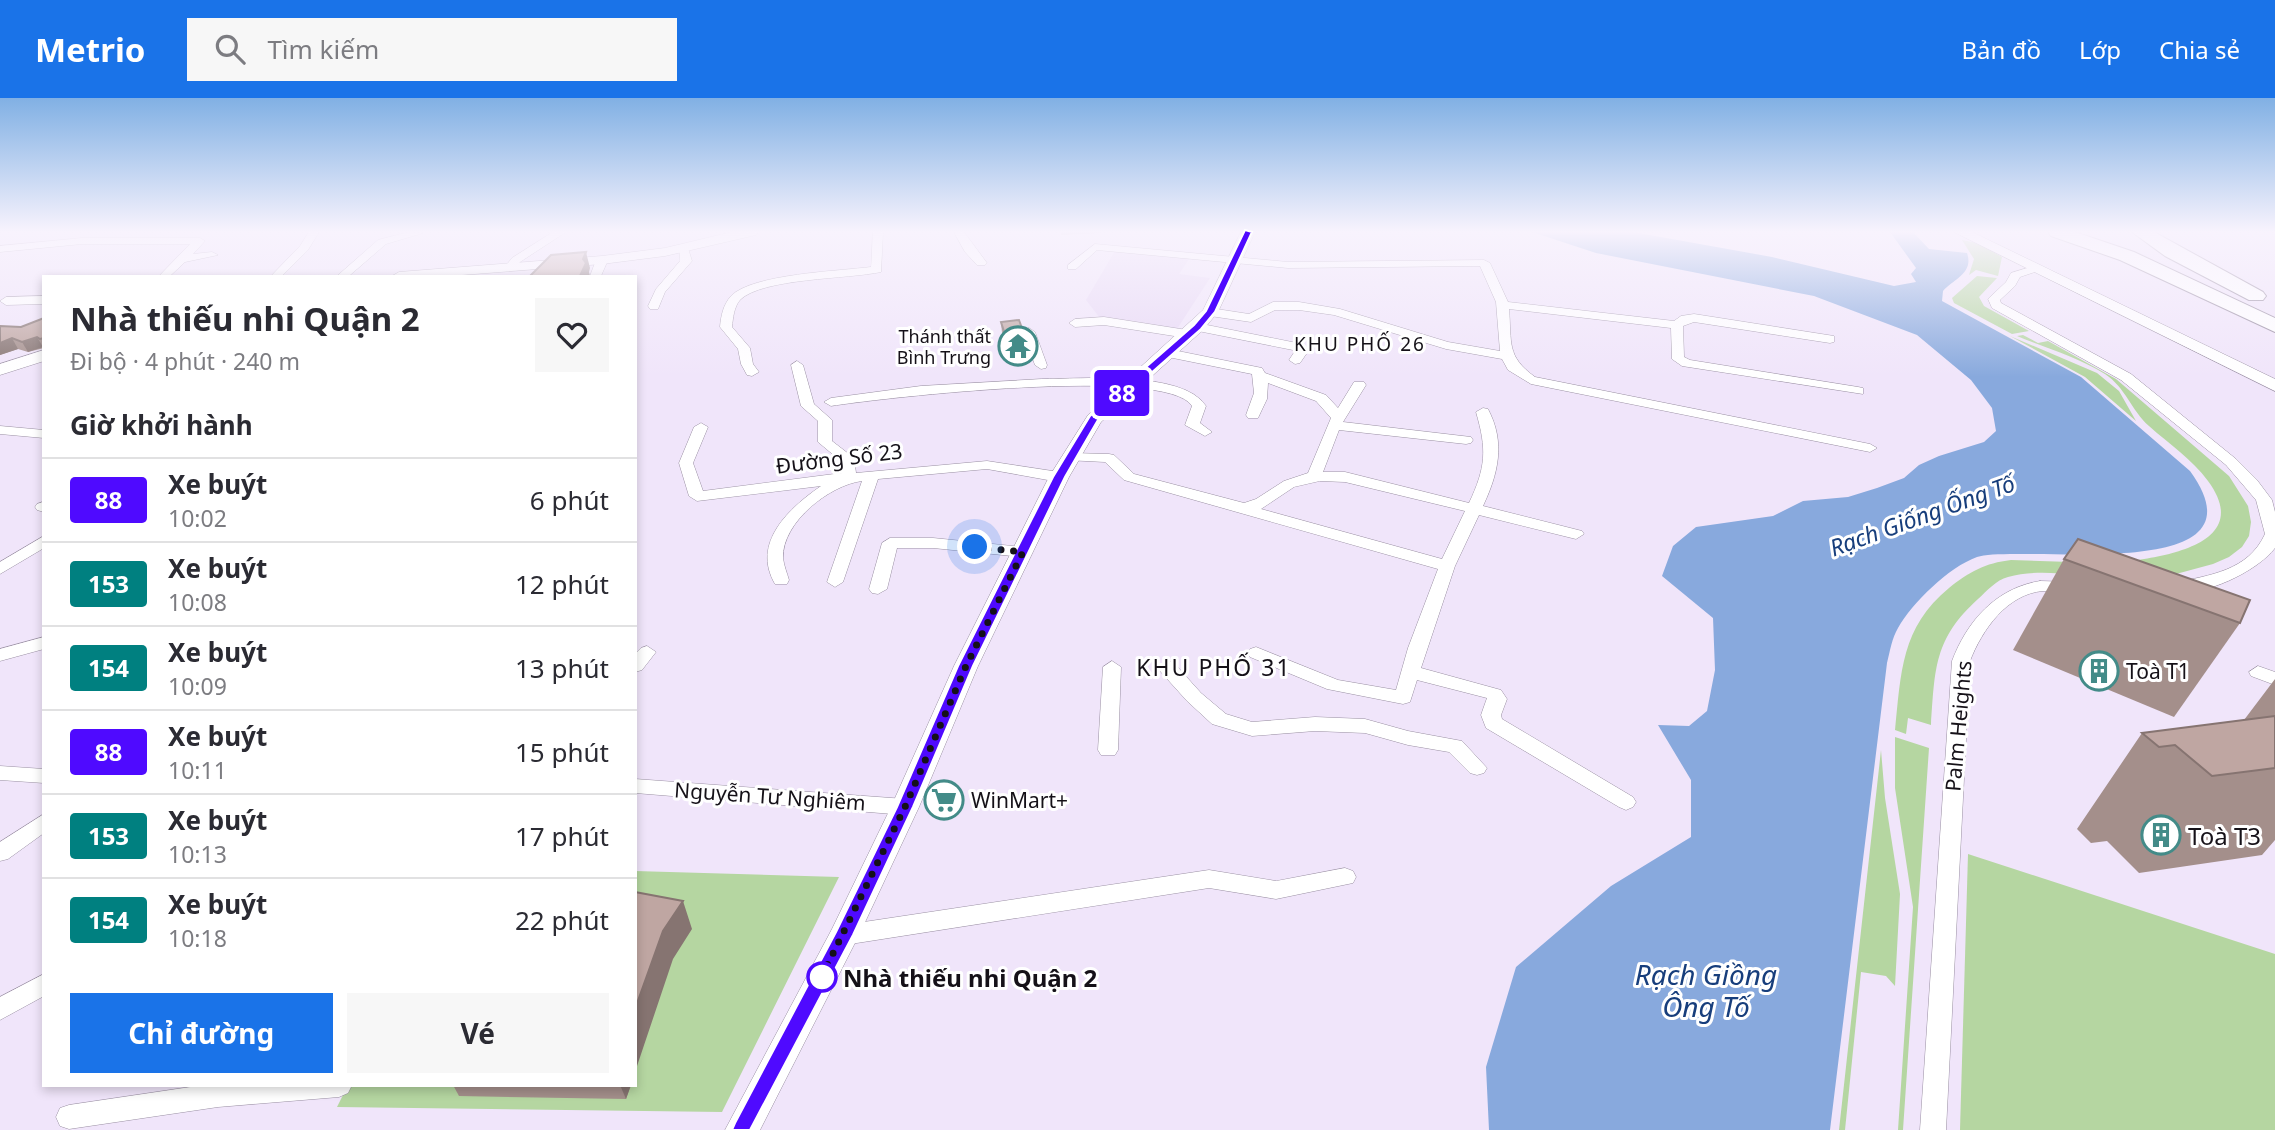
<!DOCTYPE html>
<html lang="vi">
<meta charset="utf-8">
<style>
:root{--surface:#fff;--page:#f7f7f7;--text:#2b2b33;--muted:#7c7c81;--line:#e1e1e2;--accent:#1a73e8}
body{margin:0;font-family:"Noto Sans",sans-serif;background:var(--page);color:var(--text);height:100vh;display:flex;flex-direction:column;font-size:26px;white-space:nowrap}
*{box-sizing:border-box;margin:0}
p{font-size:23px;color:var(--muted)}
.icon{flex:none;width:38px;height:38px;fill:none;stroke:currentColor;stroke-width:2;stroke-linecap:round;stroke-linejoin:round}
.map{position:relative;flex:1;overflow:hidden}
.drawer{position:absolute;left:42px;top:177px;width:595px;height:812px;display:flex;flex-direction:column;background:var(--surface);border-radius:0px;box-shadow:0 4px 10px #0003}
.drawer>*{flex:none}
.badge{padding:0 14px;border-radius:5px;font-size:24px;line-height:46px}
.you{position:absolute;width:35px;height:35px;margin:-18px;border:5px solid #fff;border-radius:50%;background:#1a73e8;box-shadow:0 0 0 10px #1a73e833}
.map>.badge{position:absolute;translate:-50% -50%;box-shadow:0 0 0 4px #fff}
h2{padding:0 28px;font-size:26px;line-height:63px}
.round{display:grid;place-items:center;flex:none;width:74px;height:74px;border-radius:0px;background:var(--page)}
.overview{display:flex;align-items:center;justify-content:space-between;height:119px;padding:0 28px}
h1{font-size:33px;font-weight:700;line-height:52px}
.primary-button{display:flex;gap:14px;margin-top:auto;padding:14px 28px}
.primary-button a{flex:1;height:80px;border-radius:0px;background:var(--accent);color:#fff;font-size:28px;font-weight:700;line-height:80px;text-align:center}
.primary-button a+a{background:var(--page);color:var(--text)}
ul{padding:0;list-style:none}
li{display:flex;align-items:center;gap:21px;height:84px;padding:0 28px;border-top:2px solid var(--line)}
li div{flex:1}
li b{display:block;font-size:26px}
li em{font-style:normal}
li .badge{min-width:77px;font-weight:700;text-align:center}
header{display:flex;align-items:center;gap:42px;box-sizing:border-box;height:98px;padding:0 35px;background:var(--accent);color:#fff}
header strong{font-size:33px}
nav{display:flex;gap:38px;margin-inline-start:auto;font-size:24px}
.search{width:490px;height:63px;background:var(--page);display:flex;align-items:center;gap:18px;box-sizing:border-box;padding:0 24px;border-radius:0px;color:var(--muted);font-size:26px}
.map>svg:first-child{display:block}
.built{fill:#e8d9f5}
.green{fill:#b5d6a1}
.water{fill:#88a9dd}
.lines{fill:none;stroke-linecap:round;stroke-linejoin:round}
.street-casing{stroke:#9a90a3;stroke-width:1}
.secondary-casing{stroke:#9a90a3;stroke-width:1}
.highway-casing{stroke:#9a90a3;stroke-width:2}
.street{fill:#fff;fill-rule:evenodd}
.secondary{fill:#fff;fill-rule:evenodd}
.highway{fill:#fff;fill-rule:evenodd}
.wall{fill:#a48f8b}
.shaded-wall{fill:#867471}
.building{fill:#bfa6a2;stroke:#867471;stroke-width:2}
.line{fill:#4f0aff;stroke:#fff;stroke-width:2}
.walk{stroke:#151118;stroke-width:7;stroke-dasharray:0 12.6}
.stop-dot{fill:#fff;stroke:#4f0aff;stroke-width:3.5}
.labels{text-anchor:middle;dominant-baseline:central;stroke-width:6;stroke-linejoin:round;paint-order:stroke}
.far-poi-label{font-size:18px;fill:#151118;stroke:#fff;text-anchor:end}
.far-neighbourhood-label{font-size:19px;letter-spacing:2px;fill:#151118;stroke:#fff}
.street-label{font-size:21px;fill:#151118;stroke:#fff}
.poi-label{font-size:21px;fill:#151118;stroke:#fff;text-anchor:start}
.water-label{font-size:23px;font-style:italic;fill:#173e7c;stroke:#fff}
.neighbourhood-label{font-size:23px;letter-spacing:2px;fill:#151118;stroke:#fff}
.near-poi-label{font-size:24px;fill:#151118;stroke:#fff;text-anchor:start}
.near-stop-label{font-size:24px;font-weight:bold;fill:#151118;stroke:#fff;text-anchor:start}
.near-water-label{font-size:28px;font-style:italic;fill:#173e7c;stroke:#fff}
</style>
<header>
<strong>Metrio</strong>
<div class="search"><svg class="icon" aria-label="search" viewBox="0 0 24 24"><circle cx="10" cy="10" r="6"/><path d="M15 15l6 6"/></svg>Tìm kiếm</div>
<nav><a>Bản đồ</a><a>Lớp</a><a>Chia sẻ</a></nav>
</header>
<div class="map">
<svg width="2275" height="1032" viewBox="0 0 2275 1032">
<rect width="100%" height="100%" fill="#f0e5fa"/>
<!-- built -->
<path class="built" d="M 1115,153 L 1189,161 L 1179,176 L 1210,180 L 1177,231 L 1100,220 L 1086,202 Z"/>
<!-- green -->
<g class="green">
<path d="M 1962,142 L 1977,145 L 2002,159 L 1998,178 L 1976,172 L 1969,177 L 1974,161 Z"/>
<path d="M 1977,178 L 1997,180 L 1979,199 L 1984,208 L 2029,233 L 2012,236 L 1954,205 L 1952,200 Z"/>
<path d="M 2023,237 L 2038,245 L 2048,243 L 2116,281 L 2229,378 L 2248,408 L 2251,424 L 2249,438 L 2242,449 L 2229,459 L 2213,466 L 2176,476 L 2138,462 C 2180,456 2250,440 2208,383 C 2192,361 2169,346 2149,328 C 2131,312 2126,290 2105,276 C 2078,259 2046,250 2017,238 Z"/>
<path d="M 2010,238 L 2097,275 L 2119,293 L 2136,323 L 2085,279 Z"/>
<path d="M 2011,462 L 2102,465 L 2110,480 C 2078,478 2039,470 2008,479 C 1996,482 1987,493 1978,501 C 1934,541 1935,570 1931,627 L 1908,620 L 1906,636 L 1895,632 C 1901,575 1901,529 1949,490 C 1969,474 1985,465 2011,462 Z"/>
<path d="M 1895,639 L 1929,650 L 1903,1032 L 1898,1032 L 1913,809 L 1895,690 Z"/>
<path d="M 1881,652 L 1885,700 L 1900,796 L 1895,888 L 1886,878 L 1861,874 L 1845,1032 L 1839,1032 Z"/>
<path d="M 1968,756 L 2275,856 L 2275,1032 L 1960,1032 Z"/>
<path d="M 635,773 L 839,779 L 722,1014 L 337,1009 L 348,987 L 635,987 Z"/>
</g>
<!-- water -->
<path class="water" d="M 1532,134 L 1633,134 L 1772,159 L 1894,188 L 1916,184 L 1911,176 L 1916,170 L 1890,134 L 1913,134 L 1929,151 L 1967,155 C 1974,175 1954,181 1943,193 L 1942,203 L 2081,279 L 2190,373 C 2275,490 2018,445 1977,459 C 1949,469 1912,505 1898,530 C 1892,540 1890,553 1887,565 L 1830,1032 L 1489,1032 L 1486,969 L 1516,869 L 1611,788 L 1691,739 L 1691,682 L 1658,627 L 1689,628 L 1707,613 L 1715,572 L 1713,520 L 1662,478 L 1673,448 L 1696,429 L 1773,418 L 1803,403 L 1848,399 L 1877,390 L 1904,380 L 1919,367 L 1939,358 L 1984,344 L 1996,333 L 1992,310 L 1971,282 L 1917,237 L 1814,198 L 1596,155 Z"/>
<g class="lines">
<!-- street casing -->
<g class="street-casing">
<g id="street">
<path d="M 309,134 L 319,134 L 308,152 L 282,178 L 271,178 L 300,148 Z"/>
<path d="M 409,134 L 423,135 L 386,146 L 349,178 L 337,178 L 378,142 Z"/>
<path d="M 553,134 L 566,134 L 520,164 L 514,172 L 506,172 L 504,170 L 512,160 Z"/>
<path d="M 873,134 L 883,134 L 881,174 C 849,181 762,180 740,202 C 734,209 733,220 732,229 L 750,250 L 753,266 L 759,274 L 752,278 L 747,277 L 741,266 L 738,251 L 720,229 C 721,218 723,207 731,198 C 752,176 840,173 871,169 Z"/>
<path d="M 954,134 L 964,134 L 987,165 L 985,167 L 977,167 L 965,154 Z"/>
<path d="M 82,140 L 200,140 L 205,143 L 193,156 L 212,154 L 218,157 L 185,164 L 170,178 L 159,178 L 190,146 L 82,146 L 0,154 L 0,148 Z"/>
<path d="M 1095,146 L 1288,164 L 1484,162 L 1490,165 L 1508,204 L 1674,223 L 1681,218 L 1694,216 L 1834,238 L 1834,244 L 1830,245 L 1694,224 L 1683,228 L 1684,259 L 1690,262 L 1858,289 L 1863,290 L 1863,296 L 1682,268 L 1672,261 L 1671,230 L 1509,211 C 1512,245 1506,258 1535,279 L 1870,346 L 1877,350 L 1870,354 L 1531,286 L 1508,272 L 1502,261 L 1446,251 L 1334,217 L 1299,212 L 1275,212 L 1251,224 L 1210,218 L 1204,214 L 1210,210 L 1249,216 L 1273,204 L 1299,204 L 1340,211 L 1448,244 L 1500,253 L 1496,204 L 1480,168 L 1288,170 L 1097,152 L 1076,171 L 1068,171 L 1068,167 Z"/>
<path d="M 679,147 L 687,147 L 692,163 L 665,194 L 658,211 L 650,211 L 648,208 L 656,191 L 680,163 Z"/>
<path d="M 602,159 L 608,162 L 601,178 L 590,178 L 596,162 Z"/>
<path d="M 2037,167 L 2043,170 L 2041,172 L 2020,179 L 2015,188 L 2000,202 L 2001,205 L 2131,276 L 2236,361 L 2257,382 L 2272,402 L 2275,414 L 2275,450 C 2258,473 2202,500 2174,493 L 2171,489 L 2174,485 C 2210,477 2248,473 2265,436 L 2256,402 L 2226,367 L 2121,282 L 1992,210 L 1988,201 L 2006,184 L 2011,175 Z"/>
<path d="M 44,198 L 44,206 L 6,207 L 0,203 L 6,199 Z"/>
<path d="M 1104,219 L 1187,232 L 1193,236 L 1187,240 L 1104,227 L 1075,229 L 1069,225 L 1075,221 Z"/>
<path d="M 1197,225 L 1297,245 L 1309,252 L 1300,265 L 1295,266 L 1289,262 L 1295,253 L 1293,252 L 1193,232 L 1193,226 Z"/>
<path d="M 1029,230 L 1035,234 L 1047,267 L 1046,270 L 1041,271 L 1035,267 L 1023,234 Z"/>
<path d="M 1168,251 L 1262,270 L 1265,275 L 1326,297 L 1338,310 L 1354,284 L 1364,284 L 1366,287 L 1343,324 L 1471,339 L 1473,342 L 1471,345 L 1466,346 L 1339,332 L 1323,374 L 1345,374 L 1469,405 C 1486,369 1487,352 1476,314 L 1483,310 L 1488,311 C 1506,345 1498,376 1483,408 L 1582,433 L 1584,436 L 1576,441 L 1479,417 L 1455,468 L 1421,570 L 1501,592 L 1507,601 L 1501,617 L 1502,621 L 1633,699 L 1636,704 L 1633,709 L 1626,712 L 1619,709 L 1486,630 L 1481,617 L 1487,600 L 1417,582 L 1410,604 L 1403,606 L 1327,591 L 1250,559 L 1247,555 L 1250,551 L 1256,549 L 1338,582 L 1396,592 L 1408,550 L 1438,471 L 1124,382 L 1105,364 L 1066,362 L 1064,359 L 1071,355 L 1109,356 L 1114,357 L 1134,376 L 1244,405 L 1256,401 L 1284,383 L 1308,375 L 1331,320 L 1316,303 L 1268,285 L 1267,301 L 1258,320 L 1248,320 L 1246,317 L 1254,295 L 1252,276 L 1163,258 L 1163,252 ZM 1320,383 L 1345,384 L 1465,413 L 1442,461 L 1261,411 L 1294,389 Z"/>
<path d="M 797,263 L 803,267 L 814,306 L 832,322 L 832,343 L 854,360 L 856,375 L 987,363 L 1059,374 L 1067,379 L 1059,384 L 987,371 L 878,381 L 843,484 L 835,489 L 827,484 L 862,383 C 830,387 782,424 783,460 C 784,468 787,475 789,482 L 787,486 L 775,486 C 751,445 789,410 821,388 L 697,403 L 689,398 L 679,365 L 694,329 L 701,325 L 708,329 L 693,365 L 703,393 L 842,375 L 842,364 L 818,344 L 818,323 L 801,308 L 791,267 Z"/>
<path d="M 1042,281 C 1081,281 1183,272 1206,308 L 1200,325 L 1212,334 L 1205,338 L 1185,327 L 1192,308 C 1167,267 882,300 831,308 L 824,304 L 831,300 L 921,288 Z"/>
<path d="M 0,328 L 44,332 L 44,340 L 0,336 Z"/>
<path d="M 43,404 L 44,414 L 37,412 L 35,409 L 37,406 Z"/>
<path d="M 44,438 L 44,450 L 0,476 L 0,464 Z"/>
<path d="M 890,440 L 933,440 L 1022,449 L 1030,454 L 1022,459 L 933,450 L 897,450 L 887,491 L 878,496 L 872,495 L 869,491 L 882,445 Z"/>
<path d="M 2040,483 L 2072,484 L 2081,489 C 2072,498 2055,493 2043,493 C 2007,496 1982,532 1970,563 L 1946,1032 L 1920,1032 L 1952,563 C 1967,523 1996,490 2040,483 Z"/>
<path d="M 44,539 L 44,551 L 0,563 L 0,551 Z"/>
<path d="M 647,548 L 656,554 L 642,572 L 635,574 L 635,556 L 641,550 Z"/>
<path d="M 1112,563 L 1121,569 L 1118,652 L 1115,657 L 1101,657 L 1098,652 L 1103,569 Z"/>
<path d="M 1167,563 L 1174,565 L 1201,595 L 1226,616 L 1252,624 L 1315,619 L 1365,621 L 1408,633 L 1462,643 L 1487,670 L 1484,675 L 1477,677 L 1470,675 L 1449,654 L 1408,647 L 1365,635 L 1315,633 L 1252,638 L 1212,626 L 1187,603 L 1160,573 L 1158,569 Z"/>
<path d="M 2258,568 L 2275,574 L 2275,587 L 2251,578 L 2249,574 Z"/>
<path d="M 0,668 L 44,671 L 44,685 L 0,682 Z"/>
<path d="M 635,681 L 905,701 L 912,704 L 915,709 L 912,714 L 905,717 L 635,695 Z"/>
<path d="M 44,716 L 44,735 L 8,761 L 0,763 L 0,744 Z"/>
<path d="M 1345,770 L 1353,773 L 1356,779 L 1353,785 L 1276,801 L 1209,790 L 844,847 L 836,844 L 832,837 L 836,830 L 844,827 L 1209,772 L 1276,783 Z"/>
<path d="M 44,876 L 44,898 L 0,922 L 0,899 Z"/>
<path d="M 204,987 L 352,987 L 348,995 L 339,999 L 218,1009 L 69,1031 L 60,1028 L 56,1019 L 60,1010 L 69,1007 Z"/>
</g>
</g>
<!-- secondary casing -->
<g class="secondary-casing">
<g id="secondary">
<path d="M 732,134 L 758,134 L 756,137 L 665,158 L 602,166 L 449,178 L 392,178 L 399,174 L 602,158 L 665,150 Z"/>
<path d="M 1241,134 L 1255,134 L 1218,214 L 1203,232 L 1101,324 L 1069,379 L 978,568 L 919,709 L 859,837 L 760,1032 L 725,1032 L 832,831 L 891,709 L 954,568 L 1049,379 L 1088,317 L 1203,212 Z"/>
<path d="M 1954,134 L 1972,134 L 2275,281 L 2275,293 Z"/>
<path d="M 44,252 L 44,263 L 0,277 L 0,266 Z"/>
</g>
</g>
<!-- highway casing -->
<g class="highway-casing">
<g id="highway">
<path d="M 2048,134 L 2075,134 L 2134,154 L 2275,220 L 2275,234 L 2120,162 L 2051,138 Z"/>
<path d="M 2132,134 L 2154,134 L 2263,194 L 2266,198 L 2263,202 L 2249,202 L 2165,158 Z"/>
</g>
</g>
<!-- street -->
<use href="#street" class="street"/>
<!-- secondary -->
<use href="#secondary" class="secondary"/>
<!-- highway -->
<use href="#highway" class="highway"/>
</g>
<!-- wall -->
<g class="wall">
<path d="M 1061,134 L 1101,134 L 1101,135 L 1061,137 Z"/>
<path d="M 44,220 L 44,250 L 28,254 L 18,251 L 0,257 L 0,228 L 21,229 Z"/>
<path d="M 1001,224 L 1028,247 L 1029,258 L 1010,260 L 1002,235 Z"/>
<path d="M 2064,461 L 2240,525 L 2174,619 L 2013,552 Z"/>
<path d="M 2275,581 L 2275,742 L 2262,757 L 2139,775 L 2107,743 L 2091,745 L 2077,731 L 2142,635 L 2244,622 Z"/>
<path d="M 453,987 L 631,987 L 626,1001 L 459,998 Z"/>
</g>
<!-- shaded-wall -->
<g class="shaded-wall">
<path d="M 586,154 L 590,170 L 589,174 L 590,178 L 580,178 L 583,161 Z"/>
<path d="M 37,239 L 43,249 L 28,254 L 22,244 Z"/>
<path d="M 12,240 L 18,251 L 0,257 L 0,245 Z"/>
<path d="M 1028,247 L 1029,258 L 1010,260 L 1009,249 Z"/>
<path d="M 683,803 L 692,831 L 673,861 L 635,974 L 635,911 L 663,833 Z"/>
<path d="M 620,987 L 631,987 L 626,1001 Z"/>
</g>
<!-- building -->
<g class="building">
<path d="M 586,154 L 583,161 L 586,165 L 580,178 L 530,178 L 551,157 Z"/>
<path d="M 44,220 L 44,240 L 40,241 L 37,239 L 22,244 L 12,240 L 0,245 L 0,228 L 21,229 Z"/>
<path d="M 1019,222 L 1028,247 L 1009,249 L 1001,224 Z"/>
<path d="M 2078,441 L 2250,502 L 2240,525 L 2064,461 Z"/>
<path d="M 2275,618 L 2275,670 L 2212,678 L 2175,647 L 2159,649 L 2142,635 Z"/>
<path d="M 635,794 L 683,803 L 663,833 L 635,911 Z"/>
</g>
<!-- sky -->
<linearGradient id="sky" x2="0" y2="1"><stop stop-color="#81b0e4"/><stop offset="0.48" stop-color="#f8f3fd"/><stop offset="1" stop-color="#f8f3fd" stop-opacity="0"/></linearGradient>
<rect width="2275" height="279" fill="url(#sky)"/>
<!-- line -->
<path class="line" d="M 1245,132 L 1252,134 L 1215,214 L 1201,231 L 1098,322 L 1065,379 L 973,568 L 913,709 L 853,837 L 750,1032 L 732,1032 L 735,1025 L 836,834 L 897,709 L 958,568 L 1053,379 L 1090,318 L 1194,227 L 1206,213 Z"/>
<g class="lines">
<!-- walk -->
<path class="walk" d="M 822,879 L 819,884 L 905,709 L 966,568 L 1023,454 L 975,449"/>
</g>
<!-- icons -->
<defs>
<g id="temple-ring" transform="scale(2.0125)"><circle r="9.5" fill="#fff" stroke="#438b88" stroke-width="1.5"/><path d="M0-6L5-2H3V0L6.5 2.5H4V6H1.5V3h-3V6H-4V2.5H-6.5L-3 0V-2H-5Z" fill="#438b88"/></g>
<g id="building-ring" transform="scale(2.0125)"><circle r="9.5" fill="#fff" stroke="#438b88" stroke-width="1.5"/><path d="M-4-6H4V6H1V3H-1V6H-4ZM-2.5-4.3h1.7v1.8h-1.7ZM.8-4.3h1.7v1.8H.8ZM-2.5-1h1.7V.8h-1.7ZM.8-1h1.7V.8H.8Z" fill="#438b88"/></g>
<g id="supermarket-ring" transform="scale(2.0125)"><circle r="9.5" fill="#fff" stroke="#438b88" stroke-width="1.5"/><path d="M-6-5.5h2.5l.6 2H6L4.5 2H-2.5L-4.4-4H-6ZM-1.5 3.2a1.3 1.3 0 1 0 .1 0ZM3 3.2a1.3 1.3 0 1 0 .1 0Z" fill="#438b88"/></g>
</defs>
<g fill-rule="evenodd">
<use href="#temple-ring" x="1018" y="248"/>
<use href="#building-ring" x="2099" y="573"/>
<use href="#supermarket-ring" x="944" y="702"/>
<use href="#building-ring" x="2161" y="737"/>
</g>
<!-- markers -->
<circle class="stop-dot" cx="822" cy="879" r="14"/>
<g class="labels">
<!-- far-poi labels -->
<g class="far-poi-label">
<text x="991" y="238">Thánh thất<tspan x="991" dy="21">Bình Trưng</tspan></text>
</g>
<!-- far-neighbourhood labels -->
<g class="far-neighbourhood-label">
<text x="1360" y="246">KHU PHỐ 26</text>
</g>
<!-- street labels -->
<g class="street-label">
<text transform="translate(839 360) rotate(-7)">Đường Số 23</text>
<text transform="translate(1958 628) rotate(-85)">Palm Heights</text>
<text transform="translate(770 698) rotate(4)">Nguyễn Tư Nghiêm</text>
</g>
<!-- poi labels -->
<g class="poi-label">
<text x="2126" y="573">Toà T1</text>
<text x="971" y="702">WinMart+</text>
</g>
<!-- water labels -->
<g class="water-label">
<text transform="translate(1922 417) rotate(-20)">Rạch Giống Ống Tố</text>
</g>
<!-- neighbourhood labels -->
<g class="neighbourhood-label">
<text x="1214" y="569">KHU PHỐ 31</text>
</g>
<!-- near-poi labels -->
<g class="near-poi-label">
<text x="2188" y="737">Toà T3</text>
</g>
<!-- near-stop labels -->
<g class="near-stop-label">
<text x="843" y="879">Nhà thiếu nhi Quận 2</text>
</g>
<!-- near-water labels -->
<g class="near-water-label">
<text x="1706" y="876">Rạch Giồng<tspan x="1706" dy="32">Ông Tố</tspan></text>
</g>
</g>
</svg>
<div class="you" style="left:975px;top:449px"></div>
<b class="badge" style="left:1122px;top:295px;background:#4f0aff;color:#fff">88</b>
<section class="drawer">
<div class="overview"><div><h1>Nhà thiếu nhi Quận 2</h1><p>Đi bộ · 4 phút · 240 m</p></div><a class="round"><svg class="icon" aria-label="heart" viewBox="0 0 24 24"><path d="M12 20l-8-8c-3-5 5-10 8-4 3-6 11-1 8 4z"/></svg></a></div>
<h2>Giờ khởi hành</h2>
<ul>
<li><span class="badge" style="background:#4f0aff;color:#fff">88</span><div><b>Xe buýt</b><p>10:02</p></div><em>6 phút</em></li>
<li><span class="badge" style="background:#008080;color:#fff">153</span><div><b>Xe buýt</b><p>10:08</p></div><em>12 phút</em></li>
<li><span class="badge" style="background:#008080;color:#fff">154</span><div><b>Xe buýt</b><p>10:09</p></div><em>13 phút</em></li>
<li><span class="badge" style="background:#4f0aff;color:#fff">88</span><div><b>Xe buýt</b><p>10:11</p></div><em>15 phút</em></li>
<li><span class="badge" style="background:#008080;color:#fff">153</span><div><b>Xe buýt</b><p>10:13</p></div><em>17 phút</em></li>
<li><span class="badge" style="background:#008080;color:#fff">154</span><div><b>Xe buýt</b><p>10:18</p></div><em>22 phút</em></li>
</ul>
<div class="primary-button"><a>Chỉ đường</a><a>Vé</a></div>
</section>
</div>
